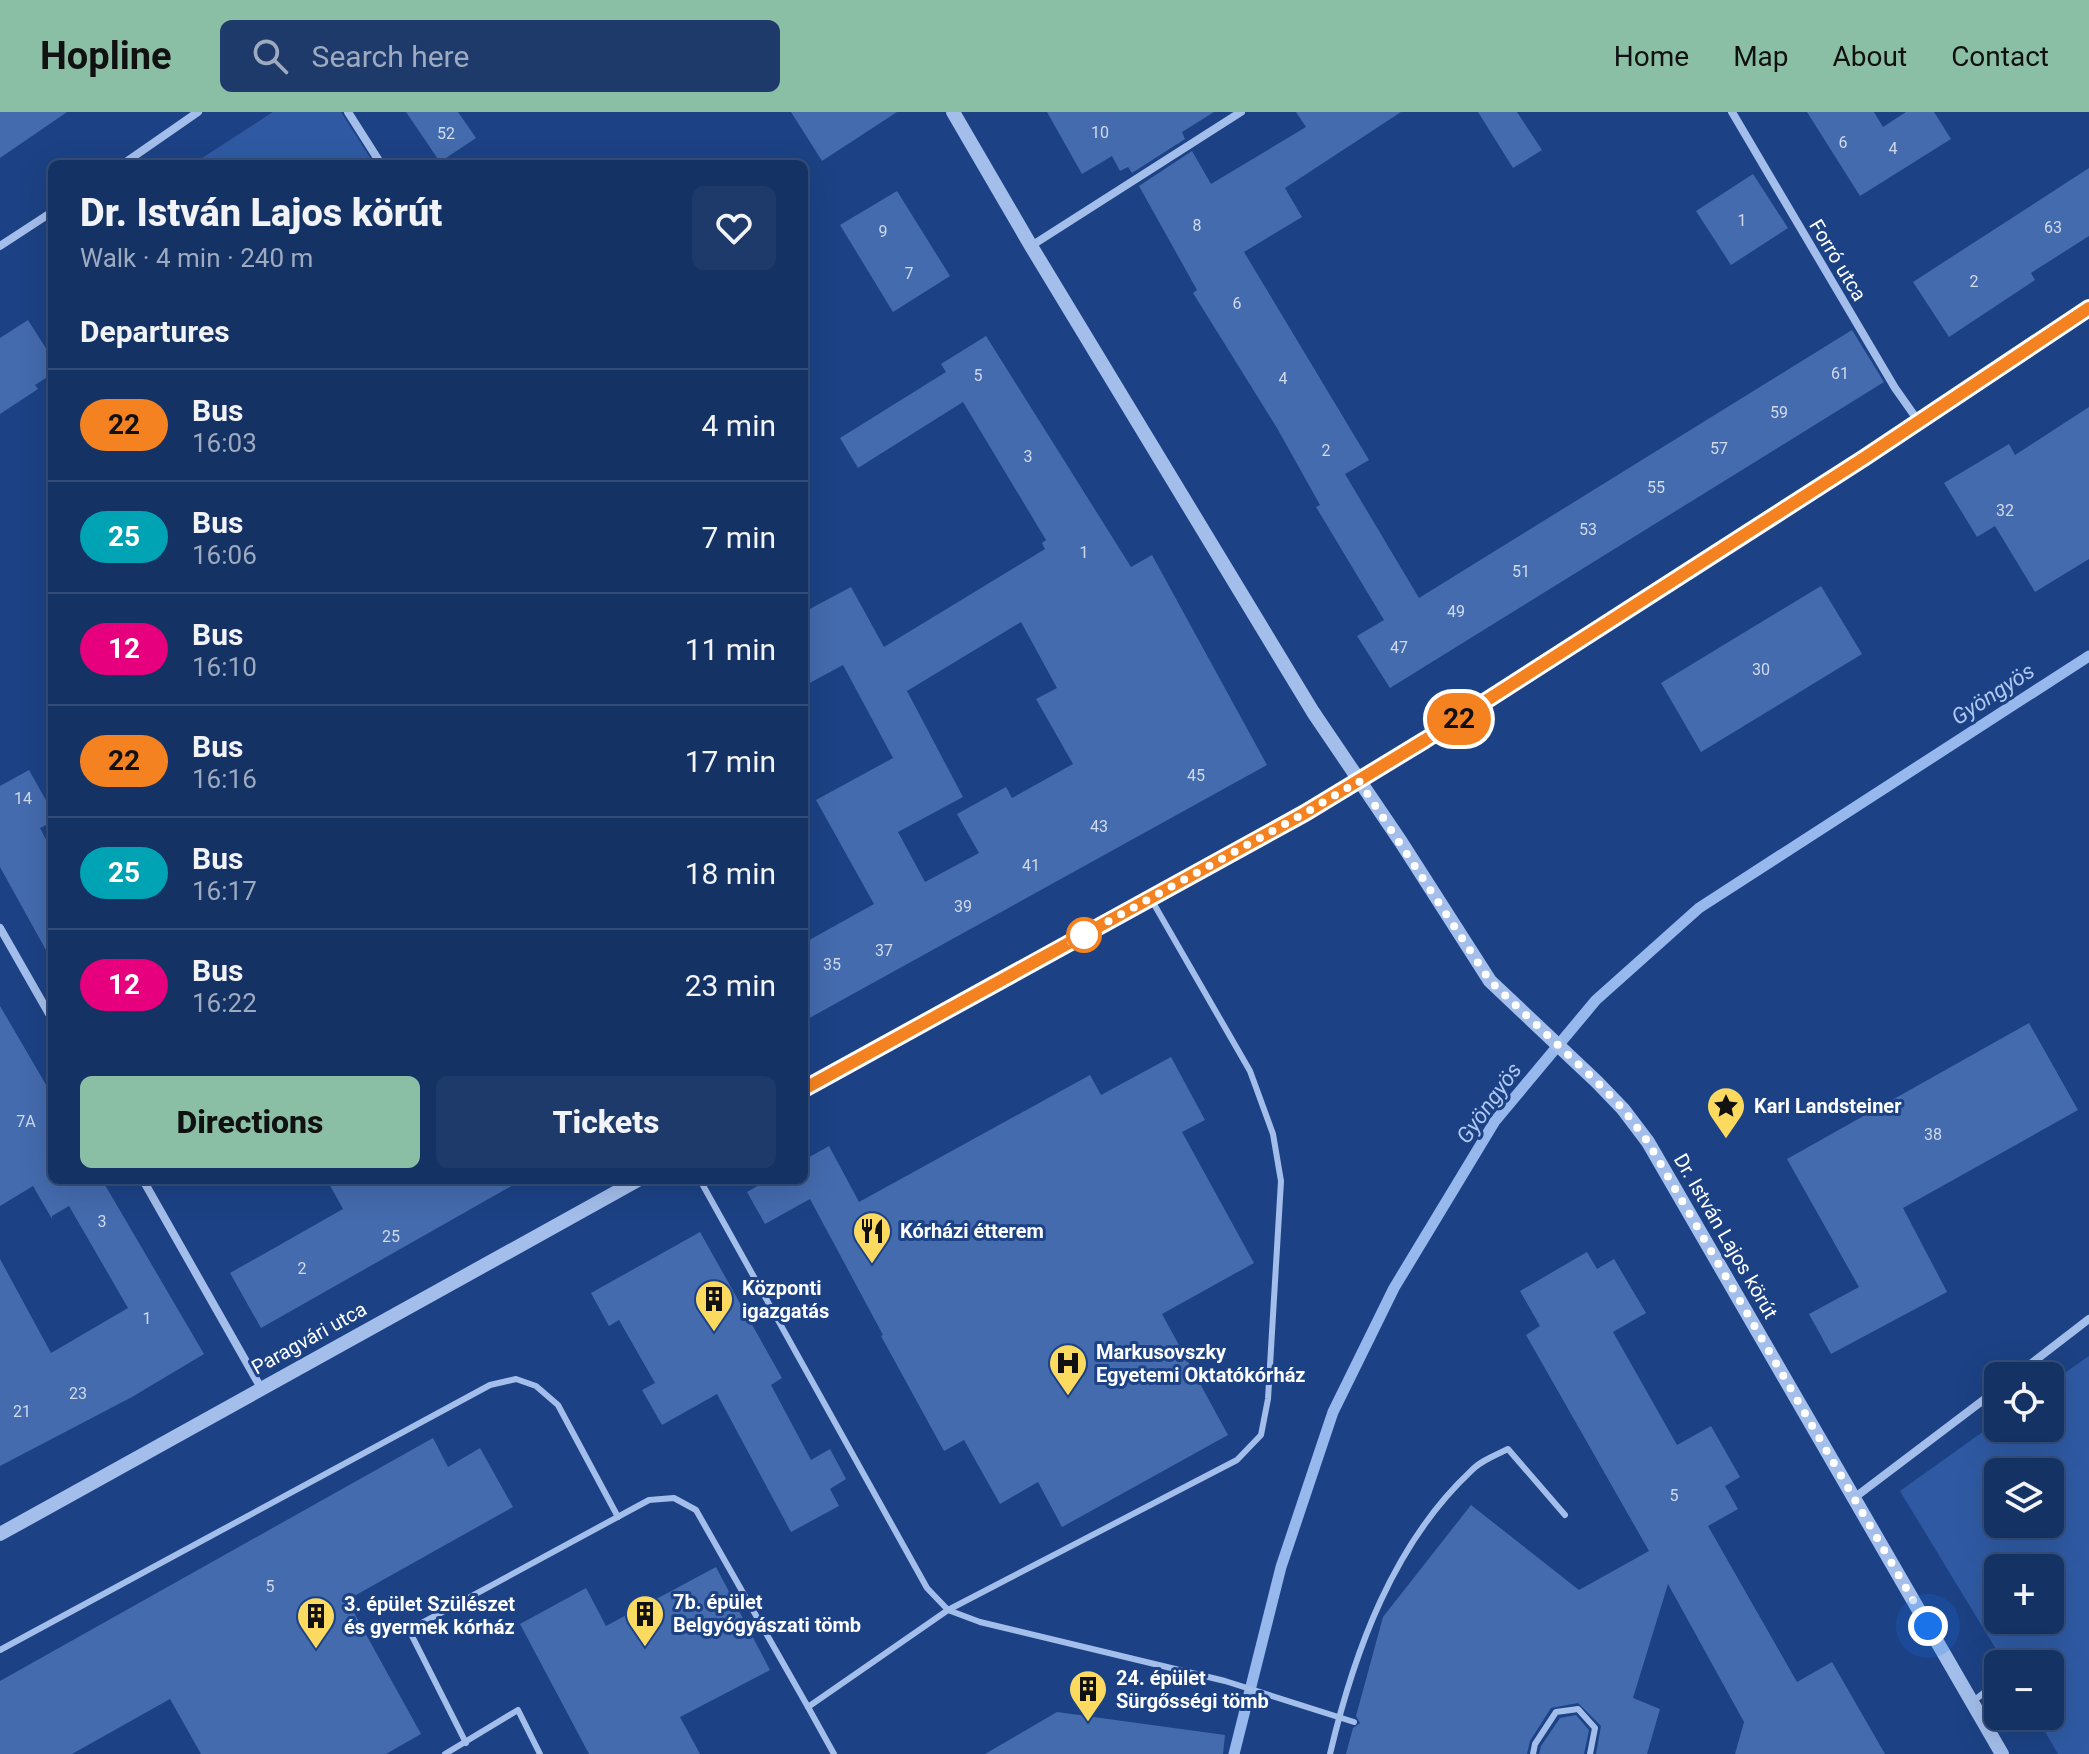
<!DOCTYPE html>
<meta charset="utf-8">
<style>
:root{--surface:#153264;--page:#1e3a6a;--text:#f1f3f6;--muted:#9daabf;--line:#344d78;--accent:#8abfa5}
body{margin:0;font-family:Roboto,sans-serif;background:var(--page);color:var(--text);height:100vh;display:flex;flex-direction:column;font-size:30px;white-space:nowrap}
*{box-sizing:border-box;margin:0}
p{font-size:26px;color:var(--muted)}
.icon{flex:none;width:44px;height:44px;fill:none;stroke:currentColor;stroke-width:2;stroke-linecap:round;stroke-linejoin:round}
.map{position:relative;flex:1;overflow:hidden}
.details{position:absolute;left:48px;top:48px;width:760px;height:1024px;display:flex;flex-direction:column;background:var(--surface);border-radius:12px;box-shadow:0 8px 32px #0002,0 0 0 2px var(--line)}
.details>*{flex:none}
.badge{padding:0 16px;border-radius:26px;font-size:28px;line-height:52px}
.controls{position:absolute;left:1984px;top:1250px;display:grid;gap:16px}
.controls a{display:grid;place-items:center;width:80px;height:80px;border-radius:12px;background:var(--surface);box-shadow:0 8px 32px #0002,0 0 0 2px var(--line);font-size:40px}
.you{position:absolute;width:40px;height:40px;margin:-20px;border:6px solid #fff;border-radius:50%;background:#1a73e8;box-shadow:0 0 0 12px #1a73e833}
.map>.badge{position:absolute;translate:-50% -50%;box-shadow:0 0 0 4px #fff}
h2{padding:0 32px;font-size:30px;line-height:72px}
.round{display:grid;place-items:center;flex:none;width:84px;height:84px;border-radius:12px;background:var(--page)}
.summary{display:flex;align-items:center;justify-content:space-between;height:136px;padding:0 32px}
h1{font-size:38px;font-weight:800;line-height:60px}
.button{display:flex;gap:16px;margin-top:auto;padding:16px 32px}
.button a{flex:1;height:92px;border-radius:12px;background:var(--accent);color:#111;font-size:32px;font-weight:800;line-height:92px;text-align:center}
.button a+a{background:var(--page);color:var(--text)}
ul{padding:0;list-style:none}
li{display:flex;align-items:center;gap:24px;height:112px;padding:0 32px;border-top:2px solid var(--line)}
li div{flex:1}
li b{display:block;font-size:30px}
li em{font-style:normal}
li .badge{min-width:88px;font-weight:700;text-align:center}
header{display:flex;align-items:center;gap:48px;box-sizing:border-box;height:112px;padding:0 40px;background:var(--accent);color:#111}
header strong{font-size:38px}
nav{display:flex;gap:44px;margin-inline-start:auto;font-size:28px}
.search{width:560px;height:72px;background:var(--page);display:flex;align-items:center;gap:20px;box-sizing:border-box;padding:0 28px;border-radius:12px;color:var(--muted);font-size:30px}
.map>svg:first-child{display:block}
.green{fill:#2f5aa3;fill-rule:evenodd}
.lines{fill:none;stroke-linecap:round;stroke-linejoin:round}
.stream{stroke:#96b8ed;stroke-width:11}
.building{fill:#446bae;fill-rule:evenodd}
.service{stroke:#a3beeb;stroke-width:6}
.minor{stroke:#a3beeb;stroke-width:8}
.tertiary{stroke:#a3beeb;stroke-width:14}
.line-casing{stroke:#fff;stroke-width:18}
.line{stroke:#f58220;stroke-width:12}
.walk{stroke:#fff;stroke-width:8;stroke-dasharray:0 14.4}
.stop-dot{fill:#fff;stroke:#f58220;stroke-width:4}
.labels{text-anchor:middle;dominant-baseline:central;stroke-width:6;stroke-linejoin:round;paint-order:stroke}
.number-label{font-size:16px;fill:#d0daeb}
.street-label{font-size:20px;fill:#fff;stroke:#1c4285}
.poi-label{font-size:20px;font-weight:bold;fill:#fff;stroke:#1c4285;text-anchor:start}
.water-label{font-size:22px;font-style:italic;fill:#aec8f2;stroke:#1c4285}
</style>
<header>
<strong>Hopline</strong>
<div class="search"><svg class="icon" aria-label="search" viewBox="0 0 24 24"><circle cx="10" cy="10" r="6"/><path d="M15 15l6 6"/></svg>Search here</div>
<nav><a>Home</a><a>Map</a><a>About</a><a>Contact</a></nav>
</header>
<div class="map">
<svg width="2089" height="1642" viewBox="0 0 2089 1642">
<rect width="100%" height="100%" fill="#1c4285"/>
<!-- green -->
<g class="green">
<path d="M 273,0 L 341,0 L 374,52 L 193,52 Z"/>
<path d="M 2089,1244 L 2089,1642 L 2058,1642 L 2036,1604 L 2050,1604 L 2050,1552 L 2005,1552 L 1900,1379 L 1998,1309 L 1998,1316 L 2050,1316 L 2050,1271 ZM 1998,1360 L 2050,1360 L 2050,1412 L 1998,1412 ZM 1998,1456 L 2050,1456 L 2050,1508 L 1998,1508 Z"/>
</g>
<g class="lines">
<!-- stream -->
<path class="stream" d="M 1234,1642 L 1281,1455 L 1333,1300 L 1394,1176 L 1495,1009 L 1596,888 L 1699,796 L 2089,544"/>
</g>
<!-- building -->
<g class="building">
<path d="M 0,0 L 67,0 L 0,46 Z"/>
<path d="M 406,0 L 458,0 L 476,26 L 440,50 Z"/>
<path d="M 791,0 L 897,0 L 822,49 Z"/>
<path d="M 1047,0 L 1214,0 L 1182,20 L 1185,27 L 1132,61 L 1128,55 L 1120,59 L 1112,44 L 1082,62 Z"/>
<path d="M 1296,0 L 1401,0 L 1285,76 L 1302,105 L 1244,140 L 1369,348 L 1345,362 L 1419,486 L 1852,218 L 1884,270 L 1390,576 L 1357,524 L 1384,508 L 1316,395 L 1320,393 L 1277,316 L 1193,181 L 1197,178 L 1139,74 L 1192,39 L 1211,72 L 1306,15 Z"/>
<path d="M 1478,0 L 1517,0 L 1542,38 L 1513,56 Z"/>
<path d="M 1807,0 L 1874,0 L 1883,15 L 1906,0 L 1934,0 L 1951,27 L 1860,84 Z"/>
<path d="M 2089,56 L 2089,124 L 2031,161 L 2035,168 L 1949,225 L 1913,170 Z"/>
<path d="M 1753,62 L 1788,116 L 1731,153 L 1696,99 Z"/>
<path d="M 897,79 L 950,164 L 893,200 L 840,113 Z"/>
<path d="M 28,208 L 52,246 L 52,262 L 35,273 L 38,277 L 0,302 L 0,226 Z"/>
<path d="M 986,224 L 1131,455 L 1152,443 L 1267,653 L 804,909 L 804,831 L 874,792 L 816,688 L 893,646 L 843,553 L 804,574 L 804,500 L 851,475 L 884,535 L 1045,437 L 1042,431 L 1046,428 L 963,290 L 858,356 L 840,326 L 946,260 L 941,252 ZM 1021,510 L 1057,576 L 1036,587 L 1073,652 L 1012,686 L 1006,675 L 957,702 L 979,741 L 925,770 L 898,720 L 963,685 L 907,579 Z"/>
<path d="M 2089,295 L 2089,447 L 2035,480 L 1995,414 L 1977,425 L 1944,371 L 2009,332 L 2015,343 Z"/>
<path d="M 1821,474 L 1862,542 L 1701,640 L 1661,571 Z"/>
<path d="M 29,658 L 52,699 L 52,710 L 40,716 L 52,739 L 52,849 L 0,755 L 0,674 Z"/>
<path d="M 0,894 L 52,983 L 52,1068 L 114,1068 L 105,1073 L 204,1242 L 132,1285 L 0,1354 L 0,1147 L 51,1241 L 128,1196 L 69,1094 L 52,1104 L 52,1107 L 33,1074 L 0,1094 Z"/>
<path d="M 2029,911 L 2078,998 L 1903,1096 L 1947,1180 L 1831,1242 L 1809,1202 L 1859,1175 L 1787,1047 Z"/>
<path d="M 1171,945 L 1205,1008 L 1182,1020 L 1254,1151 L 1162,1202 L 1228,1323 L 1062,1415 L 1038,1370 L 1000,1392 L 964,1328 L 944,1339 L 881,1224 L 883,1223 L 810,1087 L 765,1112 L 747,1080 L 768,1068 L 804,1068 L 804,1048 L 829,1034 L 859,1090 L 1090,963 L 1101,983 Z"/>
<path d="M 327,1068 L 522,1068 L 261,1216 L 230,1161 L 343,1097 Z"/>
<path d="M 700,1120 L 782,1266 L 771,1273 L 811,1348 L 830,1337 L 846,1367 L 830,1377 L 839,1394 L 791,1420 L 717,1282 L 662,1313 L 642,1278 L 655,1271 L 619,1208 L 609,1214 L 591,1181 Z"/>
<path d="M 1587,1140 L 1597,1157 L 1614,1147 L 1646,1201 L 1613,1220 L 1677,1333 L 1711,1314 L 1740,1365 L 1725,1374 L 1738,1397 L 1708,1414 L 1797,1570 L 1832,1550 L 1885,1642 L 1735,1642 L 1744,1610 L 1668,1472 L 1633,1586 L 1660,1597 L 1647,1642 L 1596,1642 L 1601,1614 L 1578,1591 L 1551,1596 L 1530,1629 L 1527,1642 L 1346,1642 L 1353,1616 L 1360,1611 L 1356,1604 L 1383,1505 L 1471,1393 L 1579,1478 L 1649,1439 L 1526,1223 L 1540,1214 L 1520,1179 Z"/>
<path d="M 433,1326 L 448,1355 L 480,1336 L 513,1395 L 347,1488 L 421,1622 L 386,1642 L 201,1642 L 170,1587 L 72,1642 L 0,1642 L 0,1569 Z"/>
<path d="M 716,1455 L 770,1558 L 680,1605 L 700,1642 L 589,1642 L 520,1512 L 586,1476 L 606,1514 Z"/>
<path d="M 1057,1600 L 1225,1623 L 1223,1642 L 985,1642 Z"/>
<path d="M 1576,1603 L 1589,1618 L 1584,1642 L 1539,1642 L 1541,1634 L 1560,1606 Z"/>
</g>
<g class="lines">
<!-- service -->
<g class="service">
<path d="M 700,1068 L 927,1476 L 948,1498 L 980,1510 L 1225,1569 L 1354,1610"/>
<path d="M 0,1538 L 490,1273 L 516,1267 L 536,1274 L 558,1293 L 618,1405"/>
<path d="M 1972,1590 L 1998,1570"/>
<path d="M 466,1631 L 409,1518 L 649,1388 L 674,1386 L 696,1398 L 808,1595"/>
<path d="M 445,1642 L 518,1598 L 540,1642"/>
<path d="M 834,1642 L 808,1595 L 948,1498 L 1237,1348 L 1261,1323 L 1268,1287 L 1281,1069 L 1273,1022 L 1250,959 L 1151,787"/>
<path d="M 1330,1642 C 1354,1540 1393,1432 1471,1359 C 1480,1349 1496,1343 1508,1337 L 1565,1403"/>
<path d="M 1533,1642 L 1535,1632 L 1556,1600 L 1578,1597 L 1595,1616 L 1590,1642"/>
</g>
<!-- minor -->
<g class="minor">
<path d="M 348,0 L 381,52"/>
<path d="M 1732,0 L 1895,276 L 1919,310"/>
<path d="M 123,52 L 198,0"/>
<path d="M 0,134 L 52,100"/>
<path d="M 1031,134 L 1241,0"/>
<path d="M 0,816 L 52,907"/>
<path d="M 143,1068 L 261,1276"/>
<path d="M 2015,1264 L 2089,1207"/>
<path d="M 1854,1386 L 1998,1277"/>
</g>
<!-- tertiary -->
<g class="tertiary">
<path d="M 953,0 L 1031,134 L 1313,600 L 1401,730 L 1490,869 L 1597,970 L 1623,997 L 1648,1030 L 2002,1642"/>
<path d="M 804,977 L 1305,701 L 1425,628 L 1890,329 L 2089,196"/>
<path d="M 0,1422 L 638,1068"/>
</g>
</g>
<g class="lines">
<!-- line casing -->
<g class="line-casing">
<path id="line" d="M 804,977 L 1305,701 L 1425,628 L 1864,346 L 2089,196"/>
</g>
<!-- line -->
<use href="#line" class="line"/>
<!-- walk -->
<path class="walk" d="M 1084,823 L 1071,830 L 1305,701 L 1359,669 L 1490,869 L 1597,970 L 1623,997 L 1648,1030 L 1928,1514"/>
</g>
<!-- icons -->
<defs>
<g id="sight-pin" transform="scale(2)"><path d="M0 17L-7.5 6A9.5 9.5 0 1 1 7.5 6Z" fill="#fcda60" stroke="#1c4285"/><path d="M0-6L1.8-2.2L6-1.7L2.9 1.2L3.7 5.4L0 3.3L-3.7 5.4L-2.9 1.2L-6-1.7L-1.8-2.2Z" fill="#111"/></g>
<g id="restaurant-pin" transform="scale(2)"><path d="M0 17L-7.5 6A9.5 9.5 0 1 1 7.5 6Z" fill="#fcda60" stroke="#1c4285"/><path d="M-5-6h1v4h1v-4h1v4h1v-4h1v5L-1.5 .5V6h-2V.5L-5-1ZM5-6V6H3V1.5H1.5Q1.5-4 5-6Z" fill="#111"/></g>
<g id="building-pin" transform="scale(2)"><path d="M0 17L-7.5 6A9.5 9.5 0 1 1 7.5 6Z" fill="#fcda60" stroke="#1c4285"/><path d="M-4-6H4V6H1V3H-1V6H-4ZM-2.5-4.3h1.7v1.8h-1.7ZM.8-4.3h1.7v1.8H.8ZM-2.5-1h1.7V.8h-1.7ZM.8-1h1.7V.8H.8Z" fill="#111"/></g>
<g id="hospital-pin" transform="scale(2)"><path d="M0 17L-7.5 6A9.5 9.5 0 1 1 7.5 6Z" fill="#fcda60" stroke="#1c4285"/><path d="M-5-5h3v3.5h4V-5h3V5h-3V1.5h-4V5h-3Z" fill="#111"/></g>
</defs>
<g fill-rule="evenodd">
<use href="#sight-pin" x="1726" y="994"/>
<use href="#restaurant-pin" x="872" y="1119"/>
<use href="#building-pin" x="714" y="1187"/>
<use href="#hospital-pin" x="1068" y="1251"/>
<use href="#building-pin" x="645" y="1502"/>
<use href="#building-pin" x="316" y="1504"/>
<use href="#building-pin" x="1088" y="1577"/>
</g>
<!-- markers -->
<circle class="stop-dot" cx="1084" cy="823" r="16"/>
<g class="labels">
<!-- number labels -->
<g class="number-label">
<text x="1100" y="20">10</text>
<text x="446" y="21">52</text>
<text x="1843" y="30">6</text>
<text x="1893" y="36">4</text>
<text x="1742" y="108">1</text>
<text x="1197" y="113">8</text>
<text x="2053" y="115">63</text>
<text x="883" y="119">9</text>
<text x="909" y="161">7</text>
<text x="1974" y="169">2</text>
<text x="1237" y="191">6</text>
<text x="1840" y="261">61</text>
<text x="978" y="263">5</text>
<text x="1283" y="266">4</text>
<text x="1779" y="300">59</text>
<text x="1719" y="336">57</text>
<text x="1326" y="338">2</text>
<text x="1028" y="344">3</text>
<text x="1656" y="375">55</text>
<text x="2005" y="398">32</text>
<text x="1588" y="417">53</text>
<text x="1084" y="440">1</text>
<text x="1521" y="459">51</text>
<text x="1456" y="499">49</text>
<text x="1399" y="535">47</text>
<text x="1761" y="557">30</text>
<text x="1196" y="663">45</text>
<text x="23" y="686">14</text>
<text x="1099" y="714">43</text>
<text x="1031" y="753">41</text>
<text x="963" y="794">39</text>
<text x="884" y="838">37</text>
<text x="832" y="852">35</text>
<text x="26" y="1009">7A</text>
<text x="1933" y="1022">38</text>
<text x="102" y="1109">3</text>
<text x="391" y="1124">25</text>
<text x="302" y="1156">2</text>
<text x="147" y="1206">1</text>
<text x="78" y="1281">23</text>
<text x="22" y="1299">21</text>
<text x="1674" y="1383">5</text>
<text x="270" y="1474">5</text>
</g>
<!-- street labels -->
<g class="street-label">
<text transform="translate(1838 148) rotate(59)">Forró utca</text>
<text transform="translate(1726 1124) rotate(60)">Dr. István Lajos körút</text>
<text transform="translate(309 1226) rotate(-29)">Paragvári utca</text>
</g>
<!-- poi labels -->
<g class="poi-label">
<text x="1754" y="994">Karl Landsteiner</text>
<text x="900" y="1119">Kórházi étterem</text>
<text x="742" y="1176">Központi<tspan x="742" dy="23">igazgatás</tspan></text>
<text x="1096" y="1240">Markusovszky<tspan x="1096" dy="23">Egyetemi Oktatókórház</tspan></text>
<text x="673" y="1490">7b. épület<tspan x="673" dy="23">Belgyógyászati tömb</tspan></text>
<text x="344" y="1492">3. épület Szülészet<tspan x="344" dy="23">és gyermek kórház</tspan></text>
<text x="1116" y="1566">24. épület<tspan x="1116" dy="23">Sürgősségi tömb</tspan></text>
</g>
<!-- water labels -->
<g class="water-label">
<text transform="translate(1993 582) rotate(-33)">Gyöngyös</text>
<text transform="translate(1489 991) rotate(-54)">Gyöngyös</text>
</g>
</g>
</svg>
<div class="controls">
<a><svg class="icon" aria-label="locate" viewBox="0 0 24 24"><circle cx="12" cy="12" r="6"/><path d="M12 2v4M12 18v4M2 12h4M18 12h4"/></svg></a>
<a><svg class="icon" aria-label="layers" viewBox="0 0 24 24"><path d="M12 4l9 5-9 5-9-5zM3 14l9 5 9-5"/></svg></a>
<a>+</a>
<a>−</a>
</div>
<div class="you" style="left:1928px;top:1514px"></div>
<b class="badge" style="left:1459px;top:607px;background:#f58220;color:#111">22</b>
<section class="details">
<div class="summary"><div><h1>Dr. István Lajos körút</h1><p>Walk · 4 min · 240 m</p></div><a class="round"><svg class="icon" aria-label="heart" viewBox="0 0 24 24"><path d="M12 20l-8-8c-3-5 5-10 8-4 3-6 11-1 8 4z"/></svg></a></div>
<h2>Departures</h2>
<ul>
<li><span class="badge" style="background:#f58220;color:#111">22</span><div><b>Bus</b><p>16:03</p></div><em>4 min</em></li>
<li><span class="badge" style="background:#00a3b4;color:#fff">25</span><div><b>Bus</b><p>16:06</p></div><em>7 min</em></li>
<li><span class="badge" style="background:#e6007e;color:#fff">12</span><div><b>Bus</b><p>16:10</p></div><em>11 min</em></li>
<li><span class="badge" style="background:#f58220;color:#111">22</span><div><b>Bus</b><p>16:16</p></div><em>17 min</em></li>
<li><span class="badge" style="background:#00a3b4;color:#fff">25</span><div><b>Bus</b><p>16:17</p></div><em>18 min</em></li>
<li><span class="badge" style="background:#e6007e;color:#fff">12</span><div><b>Bus</b><p>16:22</p></div><em>23 min</em></li>
</ul>
<div class="button"><a>Directions</a><a>Tickets</a></div>
</section>
</div>
